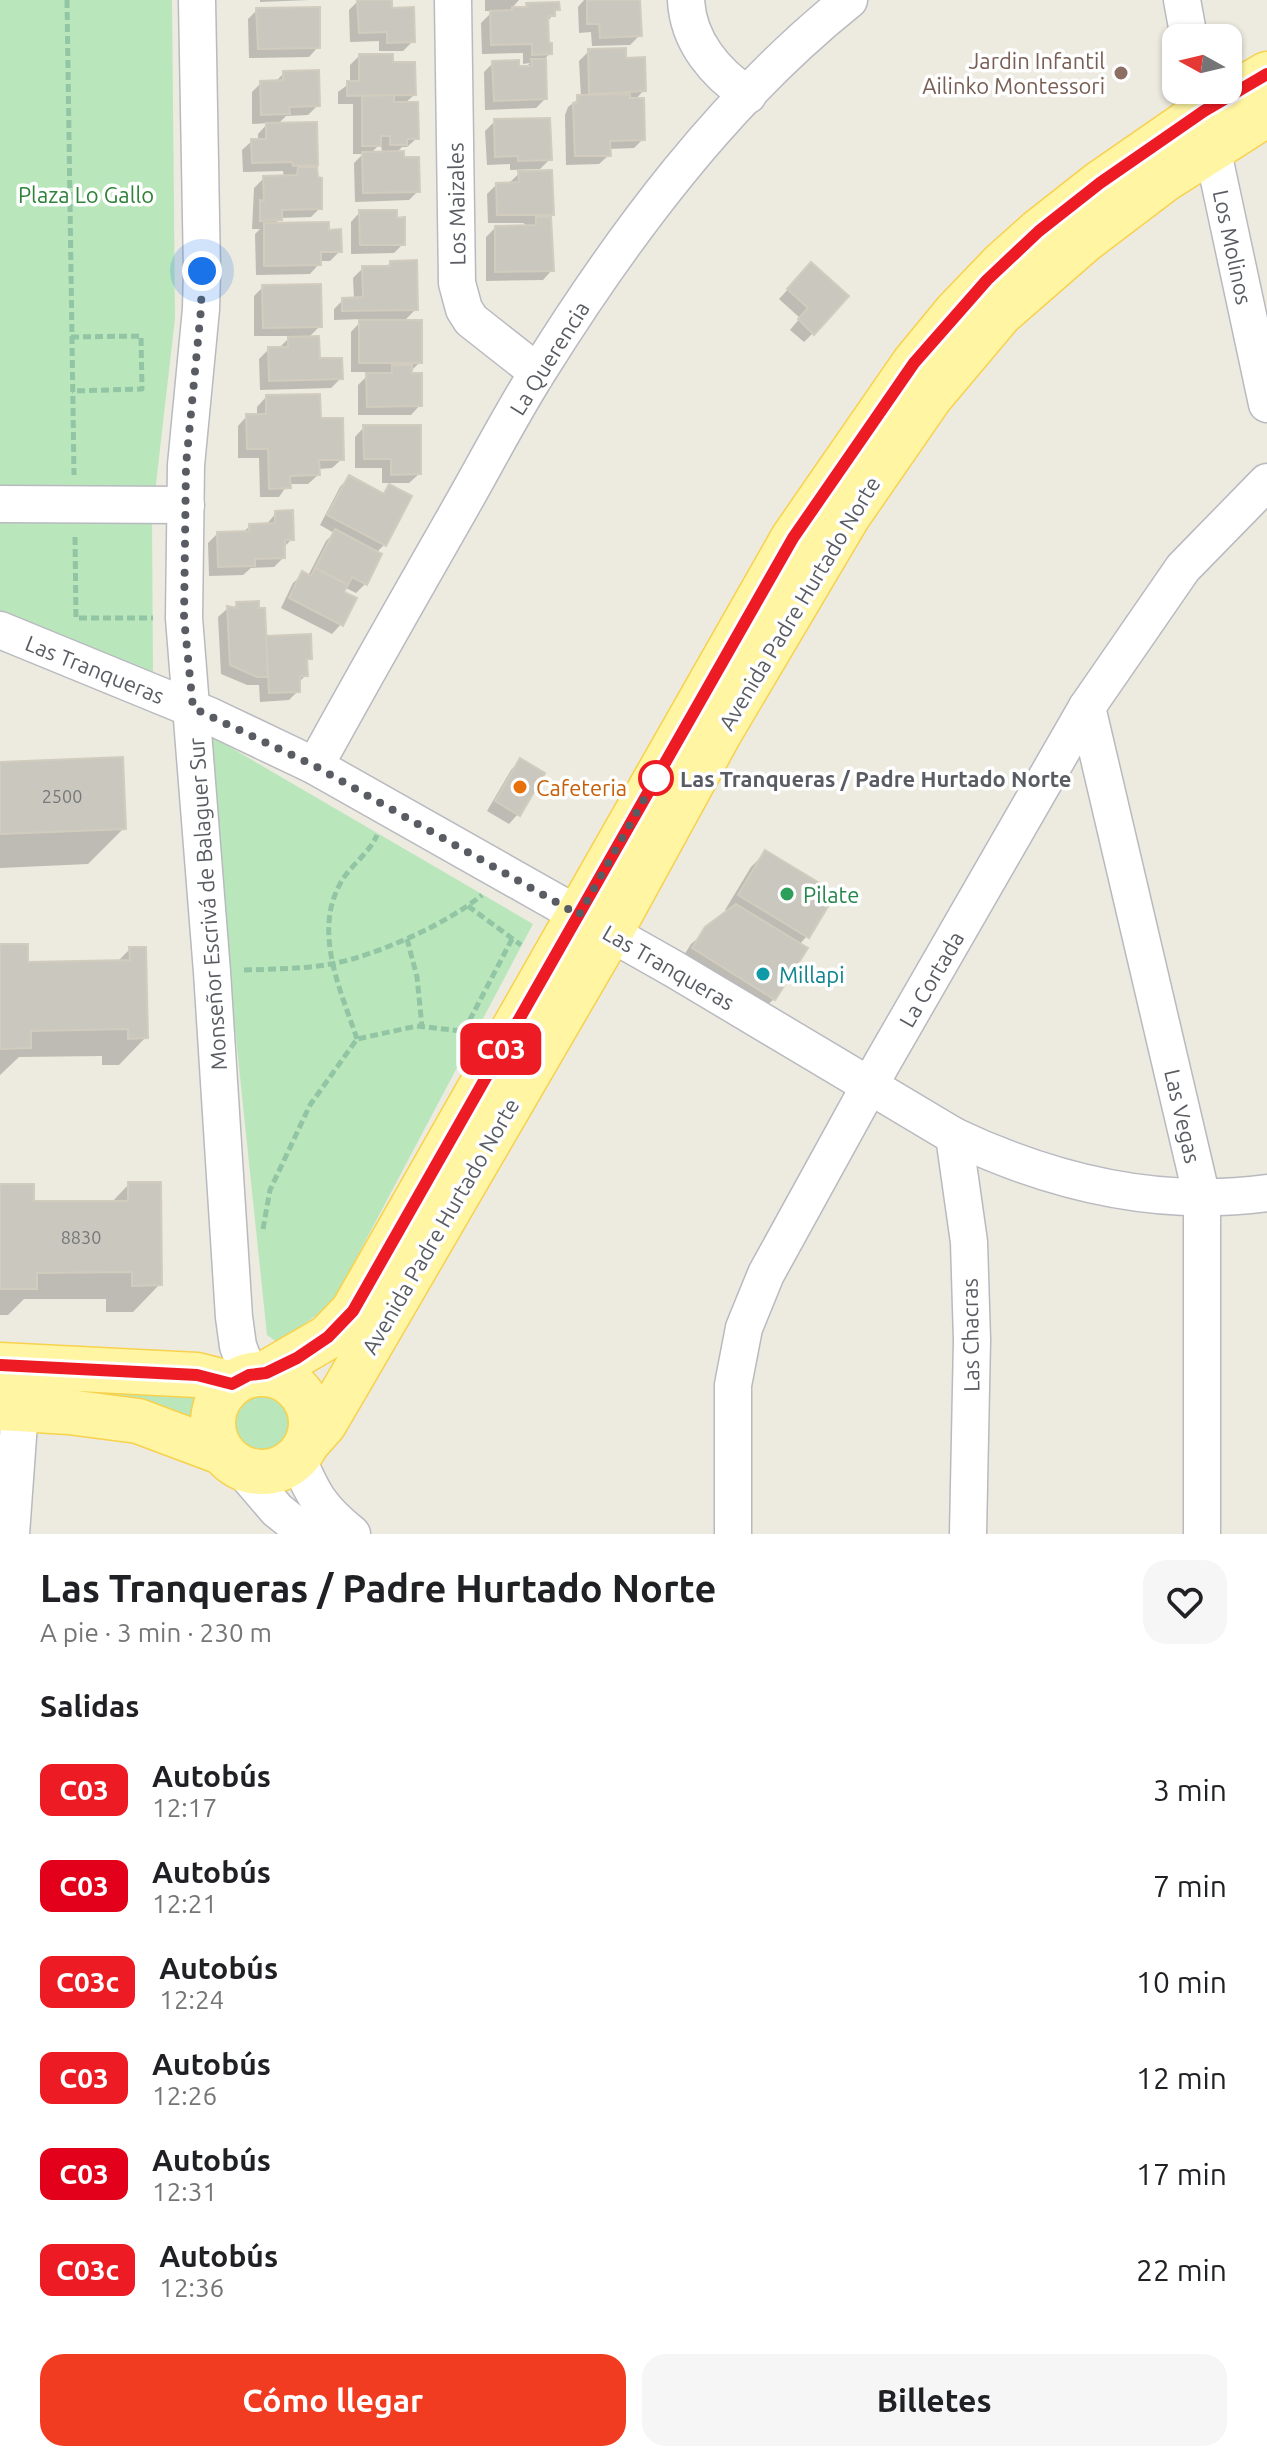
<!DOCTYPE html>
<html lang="es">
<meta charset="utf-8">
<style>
:root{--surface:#fff;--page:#f6f6f6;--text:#202124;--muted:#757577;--accent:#f13c21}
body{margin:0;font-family:Ubuntu,sans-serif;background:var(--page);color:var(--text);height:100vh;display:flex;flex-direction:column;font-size:30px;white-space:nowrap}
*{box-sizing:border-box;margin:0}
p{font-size:26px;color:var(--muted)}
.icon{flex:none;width:44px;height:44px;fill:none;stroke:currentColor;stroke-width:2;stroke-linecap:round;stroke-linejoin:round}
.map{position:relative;height:1534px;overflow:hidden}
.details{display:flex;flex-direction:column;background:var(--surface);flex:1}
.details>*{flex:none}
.badge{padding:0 16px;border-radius:12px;font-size:28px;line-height:52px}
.needle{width:52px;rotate:278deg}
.tools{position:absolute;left:1162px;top:24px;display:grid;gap:16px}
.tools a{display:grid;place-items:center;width:80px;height:80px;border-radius:16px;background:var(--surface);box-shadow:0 2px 6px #0004;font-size:40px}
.you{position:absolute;width:40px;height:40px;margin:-20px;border:6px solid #fff;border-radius:50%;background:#1a73e8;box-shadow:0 0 0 12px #1a73e833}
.map>.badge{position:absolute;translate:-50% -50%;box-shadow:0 0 0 4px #fff}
h2{padding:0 40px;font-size:30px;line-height:72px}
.round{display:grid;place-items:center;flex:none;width:84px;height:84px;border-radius:24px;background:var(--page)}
.summary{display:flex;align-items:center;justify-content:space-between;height:136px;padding:0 40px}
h1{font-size:38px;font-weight:600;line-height:60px}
.primary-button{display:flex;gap:16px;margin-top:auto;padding:16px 40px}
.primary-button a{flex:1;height:92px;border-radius:24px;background:var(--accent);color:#fff;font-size:32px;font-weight:600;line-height:92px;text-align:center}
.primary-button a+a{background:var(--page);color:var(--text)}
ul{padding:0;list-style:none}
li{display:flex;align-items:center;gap:24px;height:96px;padding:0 40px}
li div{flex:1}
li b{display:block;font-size:30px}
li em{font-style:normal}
li .badge{min-width:88px;font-weight:700;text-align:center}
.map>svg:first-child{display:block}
.green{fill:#bae6bc}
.shadow{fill:#0003;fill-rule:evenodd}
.building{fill:#cac7bf;stroke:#d2ccbe;stroke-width:2}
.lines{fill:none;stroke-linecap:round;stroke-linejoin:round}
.minor-casing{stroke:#b8bac0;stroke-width:39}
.major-casing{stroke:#f8d14d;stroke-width:47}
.path{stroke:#92c5a3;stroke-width:5;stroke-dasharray:8 4;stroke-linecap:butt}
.minor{stroke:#fff;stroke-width:36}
.major{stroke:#fff5a2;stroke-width:44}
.line-casing{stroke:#fff;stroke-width:18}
.line{stroke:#ed1c24;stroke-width:12}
.walk{stroke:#595c62;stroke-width:8;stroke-dasharray:0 14.4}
.education-dot{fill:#8d6e63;stroke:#fff;stroke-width:3}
.stop-dot{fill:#fff;stroke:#ed1c24;stroke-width:4}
.food-dot{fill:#e8710a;stroke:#fff;stroke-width:3}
.leisure-dot{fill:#2e9e5b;stroke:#fff;stroke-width:3}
.culture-dot{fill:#0f9aa8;stroke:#fff;stroke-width:3}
.labels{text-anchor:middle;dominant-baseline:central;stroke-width:7;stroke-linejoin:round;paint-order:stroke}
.number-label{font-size:18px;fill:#757779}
.education-label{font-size:22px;fill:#785e54;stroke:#fff;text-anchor:end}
.park-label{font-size:22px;fill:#2f8237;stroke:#fff}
.street-label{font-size:22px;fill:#595c62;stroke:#fff}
.stop-label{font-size:22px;font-weight:bold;fill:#595c62;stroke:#fff;text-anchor:start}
.food-label{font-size:22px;fill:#c56008;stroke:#fff;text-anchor:start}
.leisure-label{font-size:22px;fill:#27864d;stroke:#fff;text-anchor:start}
.culture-label{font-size:22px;fill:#0d838f;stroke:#fff;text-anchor:start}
</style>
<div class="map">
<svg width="1267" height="1534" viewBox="0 0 1267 1534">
<rect width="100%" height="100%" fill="#edeae0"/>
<!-- green -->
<g class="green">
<path d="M 0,0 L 172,0 L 175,318 L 152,519 L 153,675 L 0,613 Z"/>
<path d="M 204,732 L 533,924 L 332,1304 L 278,1343 L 267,1335 Z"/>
<path d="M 88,1387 L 201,1394 L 194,1421 L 0,1391 Z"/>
<circle cx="263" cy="1424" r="31"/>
</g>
<!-- shadow -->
<g class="shadow">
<path d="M 260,0 L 309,0 L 260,2 Z"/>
<path d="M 390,0 L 390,10 L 413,41 L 403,51 L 379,51 L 379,41 L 350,42 L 349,10 L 358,1 Z"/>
<path d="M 485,0 L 519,0 L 511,9 L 523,9 L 527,5 L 558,9 L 546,23 L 550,53 L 544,60 L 545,99 L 536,108 L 485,110 L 484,72 L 493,63 L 517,68 L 525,68 L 530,63 L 523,64 L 523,53 L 482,54 L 481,23 L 493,11 L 485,11 Z"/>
<path d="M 584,0 L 638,0 L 640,35 L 630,45 L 592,46 L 591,32 L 579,33 L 578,7 Z"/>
<path d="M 257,10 L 318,47 L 309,57 L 249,58 L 248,19 Z"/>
<path d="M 589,51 L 624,60 L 644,90 L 635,100 L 643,139 L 634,148 L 608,149 L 609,155 L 599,164 L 566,165 L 565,115 L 568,107 L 581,97 L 579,61 Z"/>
<path d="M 359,56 L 391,64 L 414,95 L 404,104 L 417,138 L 407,147 L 402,147 L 396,153 L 418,191 L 409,200 L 355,202 L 354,163 L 363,154 L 353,154 L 353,104 L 338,104 L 338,92 L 350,83 L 350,65 ZM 381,143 L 382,153 L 370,154 Z"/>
<path d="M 284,73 L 318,105 L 308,115 L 286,116 L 277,125 L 315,124 L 316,179 L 320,208 L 311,217 L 280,218 L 275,224 L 327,232 L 340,251 L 330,261 L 319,261 L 319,264 L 310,274 L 256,275 L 255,234 L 260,229 L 252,229 L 254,188 L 264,178 L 284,178 L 283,171 L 243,172 L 242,150 L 252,141 L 258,141 L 258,134 L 268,123 L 252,124 L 252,92 L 261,83 L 275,82 Z"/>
<path d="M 495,121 L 550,159 L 540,169 L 510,170 L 510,164 L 487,165 L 485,131 Z"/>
<path d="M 523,170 L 523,173 L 550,172 L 552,270 L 543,280 L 486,281 L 486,237 L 495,228 L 530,227 L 523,223 L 488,223 L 487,194 L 496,185 L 509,183 Z"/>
<path d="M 360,212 L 403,244 L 394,253 L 351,254 L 351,222 Z"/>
<path d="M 390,263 L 416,309 L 403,322 L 420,362 L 407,375 L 420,405 L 411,415 L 358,415 L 358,385 L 371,372 L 351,372 L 351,332 L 363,319 L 334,320 L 334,309 L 343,300 L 354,299 L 353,278 L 363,268 L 385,268 Z"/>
<path d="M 802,274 L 813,333 L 804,342 L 790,330 L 800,318 L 779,299 Z"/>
<path d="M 263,287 L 320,326 L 308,338 L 318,360 L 341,378 L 331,388 L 260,390 L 259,359 L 269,349 L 278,349 L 291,336 L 254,336 L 254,296 Z"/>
<path d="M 266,397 L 319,420 L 342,459 L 332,468 L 318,469 L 318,475 L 308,484 L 288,484 L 279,497 L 260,497 L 259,458 L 238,458 L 238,426 L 247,416 L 257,416 L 257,407 Z"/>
<path d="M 364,427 L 419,474 L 409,483 L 382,483 L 382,468 L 355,468 L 355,437 Z"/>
<path d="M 349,477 L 381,495 L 390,486 L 409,497 L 384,545 L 376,553 L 380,555 L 365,584 L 356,593 L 344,587 L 342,592 L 341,624 L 332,634 L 281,608 L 293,583 L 303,574 L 308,576 L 326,541 L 334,533 L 320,525 L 340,487 Z"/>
<path d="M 276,513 L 292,539 L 283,548 L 283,558 L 274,567 L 251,568 L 243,575 L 209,576 L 208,543 L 217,534 L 242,533 L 250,526 L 266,525 Z"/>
<path d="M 237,604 L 264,638 L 310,658 L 305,663 L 306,675 L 298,683 L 298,691 L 289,700 L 260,702 L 259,685 L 247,685 L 221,674 L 218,617 L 228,608 L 232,609 Z"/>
<path d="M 520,761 L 518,814 L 509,824 L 487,811 L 511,770 Z"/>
<path d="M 0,764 L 124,828 L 88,864 L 0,868 Z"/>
<path d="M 765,853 L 807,936 L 799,945 L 774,999 L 759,1013 L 679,963 L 691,944 L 729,912 L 725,910 L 751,867 Z"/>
<path d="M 0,946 L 26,964 L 117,962 L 130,949 L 146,1037 L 119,1065 L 102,1065 L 102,1056 L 19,1057 L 0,1075 Z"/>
<path d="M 129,1184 L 160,1284 L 133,1312 L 106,1312 L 106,1299 L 24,1299 L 8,1315 L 0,1315 L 0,1186 L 32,1203 L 111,1203 Z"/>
</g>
<!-- building -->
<g class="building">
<path d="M 357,0 L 392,0 L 392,8 L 414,7 L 415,42 L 387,43 L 387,32 L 359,33 Z"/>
<path d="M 587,0 L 640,0 L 642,36 L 600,38 L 599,24 L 587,24 Z"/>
<path d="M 559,2 L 560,10 L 555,10 L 555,16 L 548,16 L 549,43 L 552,43 L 552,54 L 532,55 L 532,44 L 491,45 L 490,11 L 512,10 L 512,7 L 527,7 L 526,3 Z"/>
<path d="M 320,7 L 320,48 L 258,49 L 256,8 Z"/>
<path d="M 626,48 L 626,58 L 645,57 L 646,91 L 589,94 L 588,49 Z"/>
<path d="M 359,54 L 393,54 L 393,62 L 415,62 L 416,95 L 347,96 L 347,81 L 359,81 Z"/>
<path d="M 531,59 L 546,59 L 547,99 L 494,101 L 492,61 L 519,60 L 519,66 L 532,66 Z"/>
<path d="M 319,70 L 320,106 L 289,107 L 290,114 L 261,115 L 260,81 L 283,80 L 283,71 Z"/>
<path d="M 630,94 L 630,98 L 644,98 L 645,140 L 610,141 L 611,156 L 575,156 L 573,103 L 577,103 L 577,95 Z"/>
<path d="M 394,95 L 394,102 L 418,102 L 419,139 L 407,139 L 407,145 L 390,145 L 390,136 L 381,136 L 381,146 L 362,146 L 362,96 Z"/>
<path d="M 550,118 L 552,160 L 518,161 L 518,156 L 495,157 L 494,119 Z"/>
<path d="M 317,122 L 318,165 L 293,166 L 292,162 L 252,163 L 251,139 L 266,139 L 266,123 Z"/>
<path d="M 404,151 L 404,157 L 419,157 L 420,192 L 363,193 L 362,152 Z"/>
<path d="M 298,167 L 317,167 L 318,177 L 322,178 L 322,209 L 282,210 L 282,220 L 260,221 L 260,200 L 264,201 L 263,176 L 297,175 Z"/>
<path d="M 552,170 L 554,215 L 497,215 L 496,183 L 519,182 L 518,171 Z"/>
<path d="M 359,210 L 397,210 L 397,218 L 405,217 L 405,245 L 360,245 Z"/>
<path d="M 536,217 L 551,217 L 554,271 L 495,272 L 495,226 L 536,225 Z"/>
<path d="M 329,222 L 329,230 L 341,229 L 342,252 L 321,252 L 321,265 L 264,266 L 264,223 Z"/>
<path d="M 417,260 L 418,310 L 342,311 L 342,298 L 363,297 L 362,266 L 390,266 L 390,261 Z"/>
<path d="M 811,262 L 849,296 L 814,335 L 798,319 L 808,308 L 787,289 Z"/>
<path d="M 321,284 L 322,327 L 263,328 L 262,285 Z"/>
<rect x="359" y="320" width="63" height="43"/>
<path d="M 319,336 L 320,358 L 342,358 L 343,379 L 269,381 L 268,347 L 288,347 L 288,337 Z"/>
<path d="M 392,365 L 412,365 L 412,373 L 422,373 L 422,406 L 367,407 L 366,373 L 392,373 Z"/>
<path d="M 320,394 L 321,418 L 343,418 L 344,460 L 319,460 L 320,475 L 290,476 L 291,488 L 269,489 L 268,449 L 247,449 L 246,414 L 266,414 L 266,395 Z"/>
<path d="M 363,425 L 421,425 L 421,474 L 391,475 L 391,459 L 364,459 Z"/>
<path d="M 349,475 L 384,494 L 389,484 L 412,496 L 386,546 L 327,515 Z"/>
<path d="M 293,510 L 294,540 L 285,540 L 285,558 L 255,559 L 255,566 L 218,567 L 217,532 L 249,531 L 249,524 L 275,523 L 275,511 Z"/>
<path d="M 335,529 L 382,554 L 367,585 L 352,577 L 348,585 L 315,568 Z"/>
<path d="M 315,568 L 348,585 L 344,592 L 357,598 L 343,626 L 289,598 L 302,571 L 311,576 Z"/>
<path d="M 259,601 L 259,608 L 265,608 L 268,677 L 257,677 L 230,665 L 227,606 L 237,608 L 236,602 Z"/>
<path d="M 311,634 L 312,659 L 307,659 L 308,676 L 300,676 L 300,692 L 269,693 L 266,636 Z"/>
<path d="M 123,757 L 126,829 L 0,834 L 0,762 Z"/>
<path d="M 520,758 L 545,773 L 520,816 L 495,801 Z"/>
<path d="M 765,850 L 836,893 L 809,938 L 738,895 Z"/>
<path d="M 736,904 L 808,948 L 775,1000 L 692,948 L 705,927 Z"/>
<path d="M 0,944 L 28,944 L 28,962 L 130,960 L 129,947 L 146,947 L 148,1038 L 128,1039 L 128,1029 L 31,1031 L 31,1048 L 0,1049 Z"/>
<path d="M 128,1182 L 161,1182 L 162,1285 L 132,1286 L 132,1272 L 37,1273 L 37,1289 L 0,1289 L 0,1184 L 34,1184 L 34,1201 L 128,1201 Z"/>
</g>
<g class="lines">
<!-- minor casing -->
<g class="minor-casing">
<g id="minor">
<path d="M 197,0 L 202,271 L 201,309 L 186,465 L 184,618 L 212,972 L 234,1317 L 238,1346 L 249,1375"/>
<path d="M 453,0 L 457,283 L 464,309 L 471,320 L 537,372"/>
<path d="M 686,0 C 688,41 715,73 748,95"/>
<path d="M 1182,0 L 1189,38"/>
<path d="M 1207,124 L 1267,404"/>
<path d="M 0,504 L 186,505"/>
<path d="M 0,630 L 210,716 L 315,766 L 674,969 L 954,1136 C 1053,1183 1157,1208 1267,1193"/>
<path d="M 1087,707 L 1202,1198 L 1202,1534"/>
<path d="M 315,766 C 362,680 410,596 458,512 C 485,465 510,416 539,370 C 624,234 723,101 849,0"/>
<path d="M 954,1136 L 969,1242 L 972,1340 L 968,1534"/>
<path d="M 297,1457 C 313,1495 320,1508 352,1534"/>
<path d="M 241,1468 L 277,1510 L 307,1534"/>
<path d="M 11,1534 L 20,1409"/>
<path d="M 733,1534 L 733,1385 L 744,1328 L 766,1274 L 881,1065 L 1087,707 L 1183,568 L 1267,482"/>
</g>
</g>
<!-- major casing -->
<g class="major-casing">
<g id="major">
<path d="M 0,1365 L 197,1375 L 232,1384"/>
<path d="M 266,1373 L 328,1337 L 353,1311 L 793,538 L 914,363 L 956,312 L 1002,264 L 1039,231 L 1100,183 L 1204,111 L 1267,74"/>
<circle cx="262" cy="1423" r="49"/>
<path d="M 0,1408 L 69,1412 L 138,1421 L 221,1452"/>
<path d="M 307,1443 L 324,1424 L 351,1378 L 610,933 L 720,732 L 848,516 L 931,396 L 1000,314 L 1085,240 L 1164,180 L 1267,114"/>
</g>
</g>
<!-- path -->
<g class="path">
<path d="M 67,0 L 74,475"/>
<path d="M 71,337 L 141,336 L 142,389 L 72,391"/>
<path d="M 75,537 L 76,618 L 153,618"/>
<path d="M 468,906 L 521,945"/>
<path d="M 407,939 L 417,977 L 422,1027"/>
<path d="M 244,970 C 273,969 303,969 331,964 C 375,956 447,924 482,895"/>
<path d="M 464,1031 L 512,939"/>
<path d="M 357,1039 C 341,991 313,933 340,884 C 349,866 369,854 377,835"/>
<path d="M 263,1229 L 270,1190 L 310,1105 L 357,1039 L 417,1026 L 470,1032"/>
</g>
<!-- minor -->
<use href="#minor" class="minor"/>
<!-- major -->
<use href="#major" class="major"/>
</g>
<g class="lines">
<!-- line casing -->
<g class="line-casing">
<path id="line" d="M 0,1365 L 197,1375 L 232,1384 L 249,1375 L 266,1373 L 297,1358 L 328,1337 L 353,1311 L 793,538 L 914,363 L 987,280 L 1039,231 L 1100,183 L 1204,111 L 1267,74"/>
</g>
<!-- line -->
<use href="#line" class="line"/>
<!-- walk -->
<path class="walk" d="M 202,271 L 201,309 L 186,465 L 184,618 L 193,708 L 315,766 L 579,915 L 656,778"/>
</g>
<!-- markers -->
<circle class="education-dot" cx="1121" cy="73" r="8"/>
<circle class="stop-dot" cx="656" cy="778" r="16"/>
<circle class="food-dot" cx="520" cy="787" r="8"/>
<circle class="leisure-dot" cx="787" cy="894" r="8"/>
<circle class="culture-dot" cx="763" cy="974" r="8"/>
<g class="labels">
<!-- number labels -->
<g class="number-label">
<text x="62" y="796">2500</text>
<text x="81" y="1237">8830</text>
</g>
<!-- education labels -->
<g class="education-label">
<text x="1105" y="60">Jardin Infantil<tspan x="1105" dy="25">Ailinko Montessori</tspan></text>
</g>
<!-- park labels -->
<g class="park-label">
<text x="86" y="194">Plaza Lo Gallo</text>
</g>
<!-- street labels -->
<g class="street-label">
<text transform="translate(456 204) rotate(-91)">Los Maizales</text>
<text transform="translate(1233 247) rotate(78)">Los Molinos</text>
<text transform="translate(549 358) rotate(-58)">La Querencia</text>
<text transform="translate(799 603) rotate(-59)">Avenida Padre Hurtado Norte</text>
<text transform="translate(95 669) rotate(22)">Las Tranqueras</text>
<text transform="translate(207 904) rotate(-94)">Monseñor Escrivá de Balaguer Sur</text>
<text transform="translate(669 967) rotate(30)">Las Tranqueras</text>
<text transform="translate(931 979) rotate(-60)">La Cortada</text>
<text transform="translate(1183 1116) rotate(77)">Las Vegas</text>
<text transform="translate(440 1226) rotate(-60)">Avenida Padre Hurtado Norte</text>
<text transform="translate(970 1335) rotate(-91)">Las Chacras</text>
</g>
<!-- stop labels -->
<g class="stop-label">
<text x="680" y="778">Las Tranqueras / Padre Hurtado Norte</text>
</g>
<!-- food labels -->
<g class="food-label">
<text x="536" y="787">Cafeteria</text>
</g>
<!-- leisure labels -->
<g class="leisure-label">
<text x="803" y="894">Pilate</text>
</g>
<!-- culture labels -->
<g class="culture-label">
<text x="779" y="974">Millapi</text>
</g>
</g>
</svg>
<div class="tools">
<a><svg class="needle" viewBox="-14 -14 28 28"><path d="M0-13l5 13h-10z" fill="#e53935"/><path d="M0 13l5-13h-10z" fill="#757577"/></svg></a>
</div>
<div class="you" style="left:202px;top:271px"></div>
<b class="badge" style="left:501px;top:1049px;background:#ed1c24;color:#fff">C03</b>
</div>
<section class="details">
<div class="summary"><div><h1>Las Tranqueras / Padre Hurtado Norte</h1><p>A pie · 3 min · 230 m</p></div><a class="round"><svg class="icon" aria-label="heart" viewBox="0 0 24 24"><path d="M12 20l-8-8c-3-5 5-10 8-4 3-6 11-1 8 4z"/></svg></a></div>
<h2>Salidas</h2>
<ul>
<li><span class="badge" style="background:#ed1c24;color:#fff">C03</span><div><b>Autobús</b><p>12:17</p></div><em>3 min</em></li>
<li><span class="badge" style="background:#e2001a;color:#fff">C03</span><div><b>Autobús</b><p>12:21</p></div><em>7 min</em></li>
<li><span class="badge" style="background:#ed1c24;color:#fff">C03c</span><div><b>Autobús</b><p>12:24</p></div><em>10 min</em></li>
<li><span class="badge" style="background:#ed1c24;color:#fff">C03</span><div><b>Autobús</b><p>12:26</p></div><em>12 min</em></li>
<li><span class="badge" style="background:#e2001a;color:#fff">C03</span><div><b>Autobús</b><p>12:31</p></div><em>17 min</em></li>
<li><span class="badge" style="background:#ed1c24;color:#fff">C03c</span><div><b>Autobús</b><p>12:36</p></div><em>22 min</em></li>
</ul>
<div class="primary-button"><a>Cómo llegar</a><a>Billetes</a></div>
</section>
